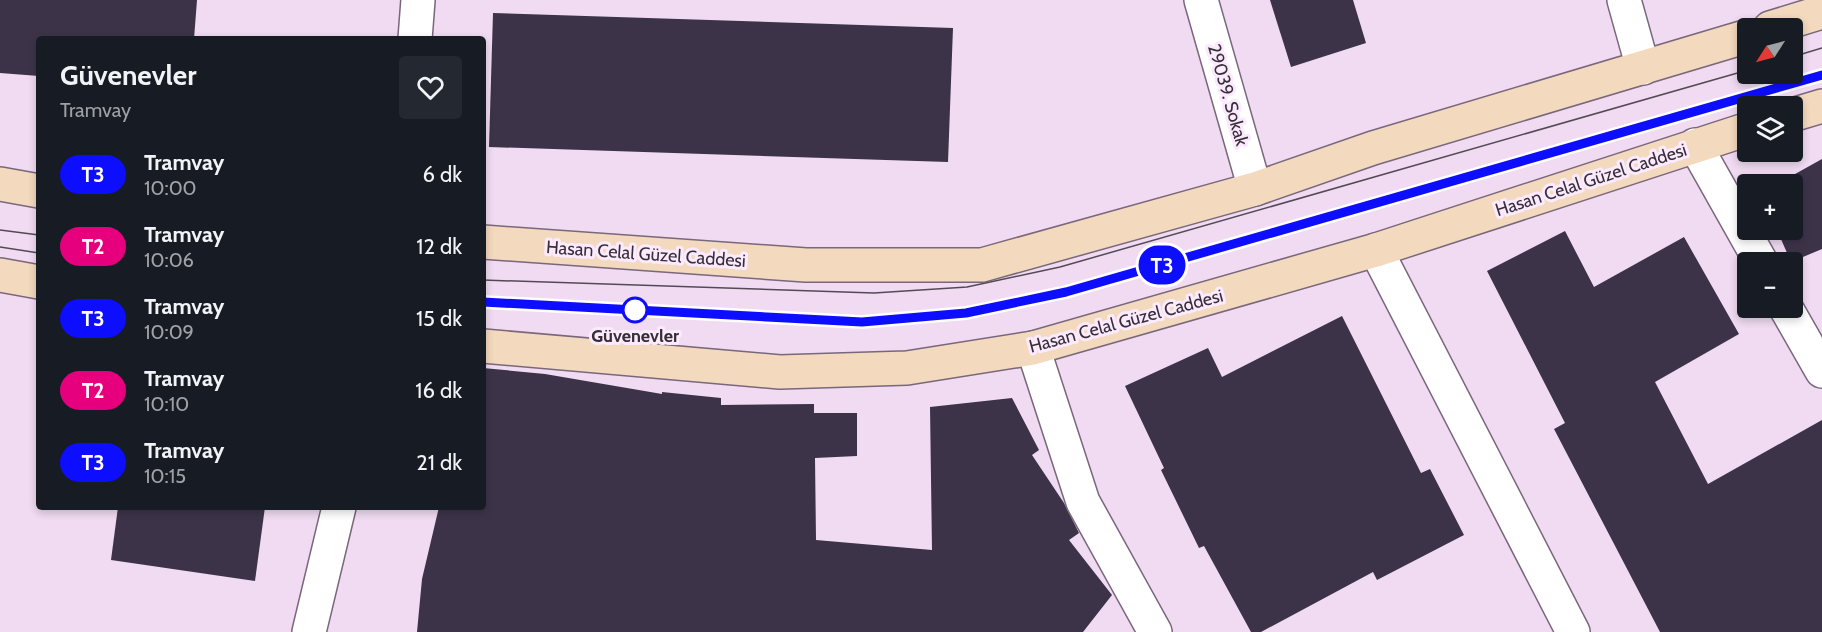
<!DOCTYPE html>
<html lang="tr">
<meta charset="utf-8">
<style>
:root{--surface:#171b24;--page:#242831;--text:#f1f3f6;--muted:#9ea1a6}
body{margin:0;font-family:Cabin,sans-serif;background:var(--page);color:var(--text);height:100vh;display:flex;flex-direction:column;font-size:22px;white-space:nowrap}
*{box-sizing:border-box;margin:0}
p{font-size:20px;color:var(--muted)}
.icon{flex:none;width:33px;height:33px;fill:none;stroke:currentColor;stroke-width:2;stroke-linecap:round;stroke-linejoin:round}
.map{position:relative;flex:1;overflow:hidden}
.details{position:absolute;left:36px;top:36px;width:450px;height:474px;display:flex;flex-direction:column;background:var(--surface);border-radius:6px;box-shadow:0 3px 9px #0003}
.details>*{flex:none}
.badge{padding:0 12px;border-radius:20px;font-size:21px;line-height:39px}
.needle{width:39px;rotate:234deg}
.fabs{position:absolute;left:1737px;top:18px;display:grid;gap:12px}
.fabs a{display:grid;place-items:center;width:66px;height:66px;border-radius:6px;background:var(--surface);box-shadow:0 3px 9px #0003;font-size:30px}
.map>.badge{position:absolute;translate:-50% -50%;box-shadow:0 0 0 3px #fff}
.round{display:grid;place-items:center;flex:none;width:63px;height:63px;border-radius:6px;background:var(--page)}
.summary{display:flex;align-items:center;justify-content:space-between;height:102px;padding:0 24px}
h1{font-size:28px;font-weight:700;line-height:45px}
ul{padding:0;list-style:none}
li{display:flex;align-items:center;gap:18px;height:72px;padding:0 24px}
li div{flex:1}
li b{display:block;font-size:22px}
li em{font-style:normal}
li .badge{min-width:66px;font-weight:700;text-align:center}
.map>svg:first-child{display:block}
.building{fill:#3c3348}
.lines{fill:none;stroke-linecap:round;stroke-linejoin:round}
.street-casing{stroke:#79677b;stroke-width:36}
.secondary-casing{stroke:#79677b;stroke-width:36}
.street{stroke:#fff;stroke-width:33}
.secondary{stroke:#f3d9be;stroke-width:33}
.tram{stroke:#544a55;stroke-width:1.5}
.line-casing{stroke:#fff;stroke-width:14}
.line{stroke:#0d0dff;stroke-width:9}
.stop-dot{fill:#fff;stroke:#0d0dff;stroke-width:3}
.labels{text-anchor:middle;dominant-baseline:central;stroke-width:6;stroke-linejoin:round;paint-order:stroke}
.street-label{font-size:18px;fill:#372f38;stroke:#fbeafd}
.stop-label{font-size:18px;font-weight:bold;fill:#372f38;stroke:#fbeafd}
</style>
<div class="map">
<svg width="1822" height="632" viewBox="0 0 1822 632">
<rect width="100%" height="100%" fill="#f0dbf2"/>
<!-- building -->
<g class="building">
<path d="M 0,0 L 197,0 L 194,39 L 39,39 L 39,76 L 0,73 Z"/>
<path d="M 1270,0 L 1353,0 L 1366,43 L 1291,67 Z"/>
<path d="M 493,13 L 953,28 L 948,162 L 489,147 Z"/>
<path d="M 1822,159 L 1822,249 L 1791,262 L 1777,230 L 1792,230 L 1792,184 L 1777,184 Z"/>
<path d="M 1565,231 L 1594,287 L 1684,237 L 1739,334 L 1655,382 L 1708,484 L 1822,420 L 1822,632 L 1660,632 L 1554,429 L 1565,423 L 1487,271 Z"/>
<path d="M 1342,316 L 1421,473 L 1430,469 L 1464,535 L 1377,580 L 1373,572 L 1261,632 L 1251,632 L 1204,546 L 1199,548 L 1161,470 L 1164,468 L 1125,386 L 1208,348 L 1222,377 Z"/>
<path d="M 483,368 L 545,374 L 662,394 L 662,392 L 721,398 L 721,405 L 814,404 L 814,413 L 857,413 L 857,456 L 815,458 L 816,540 L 932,550 L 930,407 L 1012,398 L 1039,450 L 1032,455 L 1064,503 L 1079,533 L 1069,540 L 1112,595 L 1083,632 L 417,632 L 422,579 L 439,507 L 483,507 Z"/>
<path d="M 118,507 L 265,507 L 255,581 L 111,560 Z"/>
</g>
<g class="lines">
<!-- street casing -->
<g class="street-casing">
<g id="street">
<path d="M 1201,0 L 1255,189"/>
<path d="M 1624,0 L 1643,68"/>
<path d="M 415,39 L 418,0"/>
<path d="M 1695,145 L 1761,262"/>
<path d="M 1376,250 L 1573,632"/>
<path d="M 1786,308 L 1822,371"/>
<path d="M 1033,348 L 1083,502 L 1155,632"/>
<path d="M 309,632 L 339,507"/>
</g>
</g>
<!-- secondary casing -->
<g class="secondary-casing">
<g id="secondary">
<path d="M 1770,28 L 1822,12"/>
<path d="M 1792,115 L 1822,106"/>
<path d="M 0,184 L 39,191"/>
<path d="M 483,242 L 806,265 L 982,265 L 1255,189 L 1373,148 L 1748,36"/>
<path d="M 0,275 L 39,282"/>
<path d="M 483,346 L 780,372 L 907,368 L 1033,348 L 1376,250 L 1748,129"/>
</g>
</g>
<!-- street -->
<use href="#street" class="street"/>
<!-- secondary -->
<use href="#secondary" class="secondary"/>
<!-- tram -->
<g class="tram">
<path d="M 1792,57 L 1822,48"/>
<path d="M 0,230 L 39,235"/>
<path d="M 0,247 L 39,253"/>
<path d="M 483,280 L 874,293 L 967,287 L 1060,267 L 1748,70"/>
<path d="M 483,302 L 862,323 L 967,313 L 1066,292 L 1822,75"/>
</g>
</g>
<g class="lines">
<!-- line casing -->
<g class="line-casing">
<path id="line" d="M 483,302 L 862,322 L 966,313 L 1066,292 L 1822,75"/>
</g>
<!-- line -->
<use href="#line" class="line"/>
</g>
<!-- markers -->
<circle class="stop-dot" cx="635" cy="310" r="12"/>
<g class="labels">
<!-- street labels -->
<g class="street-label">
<text transform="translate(1228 95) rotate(74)">29039. Sokak</text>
<text transform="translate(1591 180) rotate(-18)">Hasan Celal Güzel Caddesi</text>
<text transform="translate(646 254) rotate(4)">Hasan Celal Güzel Caddesi</text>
<text transform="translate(1126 321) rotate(-15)">Hasan Celal Güzel Caddesi</text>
</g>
<!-- stop labels -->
<g class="stop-label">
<text x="635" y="336">Güvenevler</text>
</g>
</g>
</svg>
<div class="fabs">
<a><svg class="needle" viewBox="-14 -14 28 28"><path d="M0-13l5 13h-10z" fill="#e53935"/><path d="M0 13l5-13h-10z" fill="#9ea1a6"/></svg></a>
<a><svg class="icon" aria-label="layers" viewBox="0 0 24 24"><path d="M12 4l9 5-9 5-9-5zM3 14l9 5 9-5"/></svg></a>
<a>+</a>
<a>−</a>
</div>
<b class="badge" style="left:1162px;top:265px;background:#0d0dff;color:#fff">T3</b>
<section class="details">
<div class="summary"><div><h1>Güvenevler</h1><p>Tramvay</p></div><a class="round"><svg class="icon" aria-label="heart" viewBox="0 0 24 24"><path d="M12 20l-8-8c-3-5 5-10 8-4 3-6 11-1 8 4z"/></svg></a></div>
<ul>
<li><span class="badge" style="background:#0d0dff;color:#fff">T3</span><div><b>Tramvay</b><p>10:00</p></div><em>6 dk</em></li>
<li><span class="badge" style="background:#e6007e;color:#fff">T2</span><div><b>Tramvay</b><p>10:06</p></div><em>12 dk</em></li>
<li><span class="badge" style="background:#0d0dff;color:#fff">T3</span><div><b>Tramvay</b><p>10:09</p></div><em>15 dk</em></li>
<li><span class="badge" style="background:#e6007e;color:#fff">T2</span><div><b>Tramvay</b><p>10:10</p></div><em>16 dk</em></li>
<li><span class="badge" style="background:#0d0dff;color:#fff">T3</span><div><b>Tramvay</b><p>10:15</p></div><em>21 dk</em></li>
</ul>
</section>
</div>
